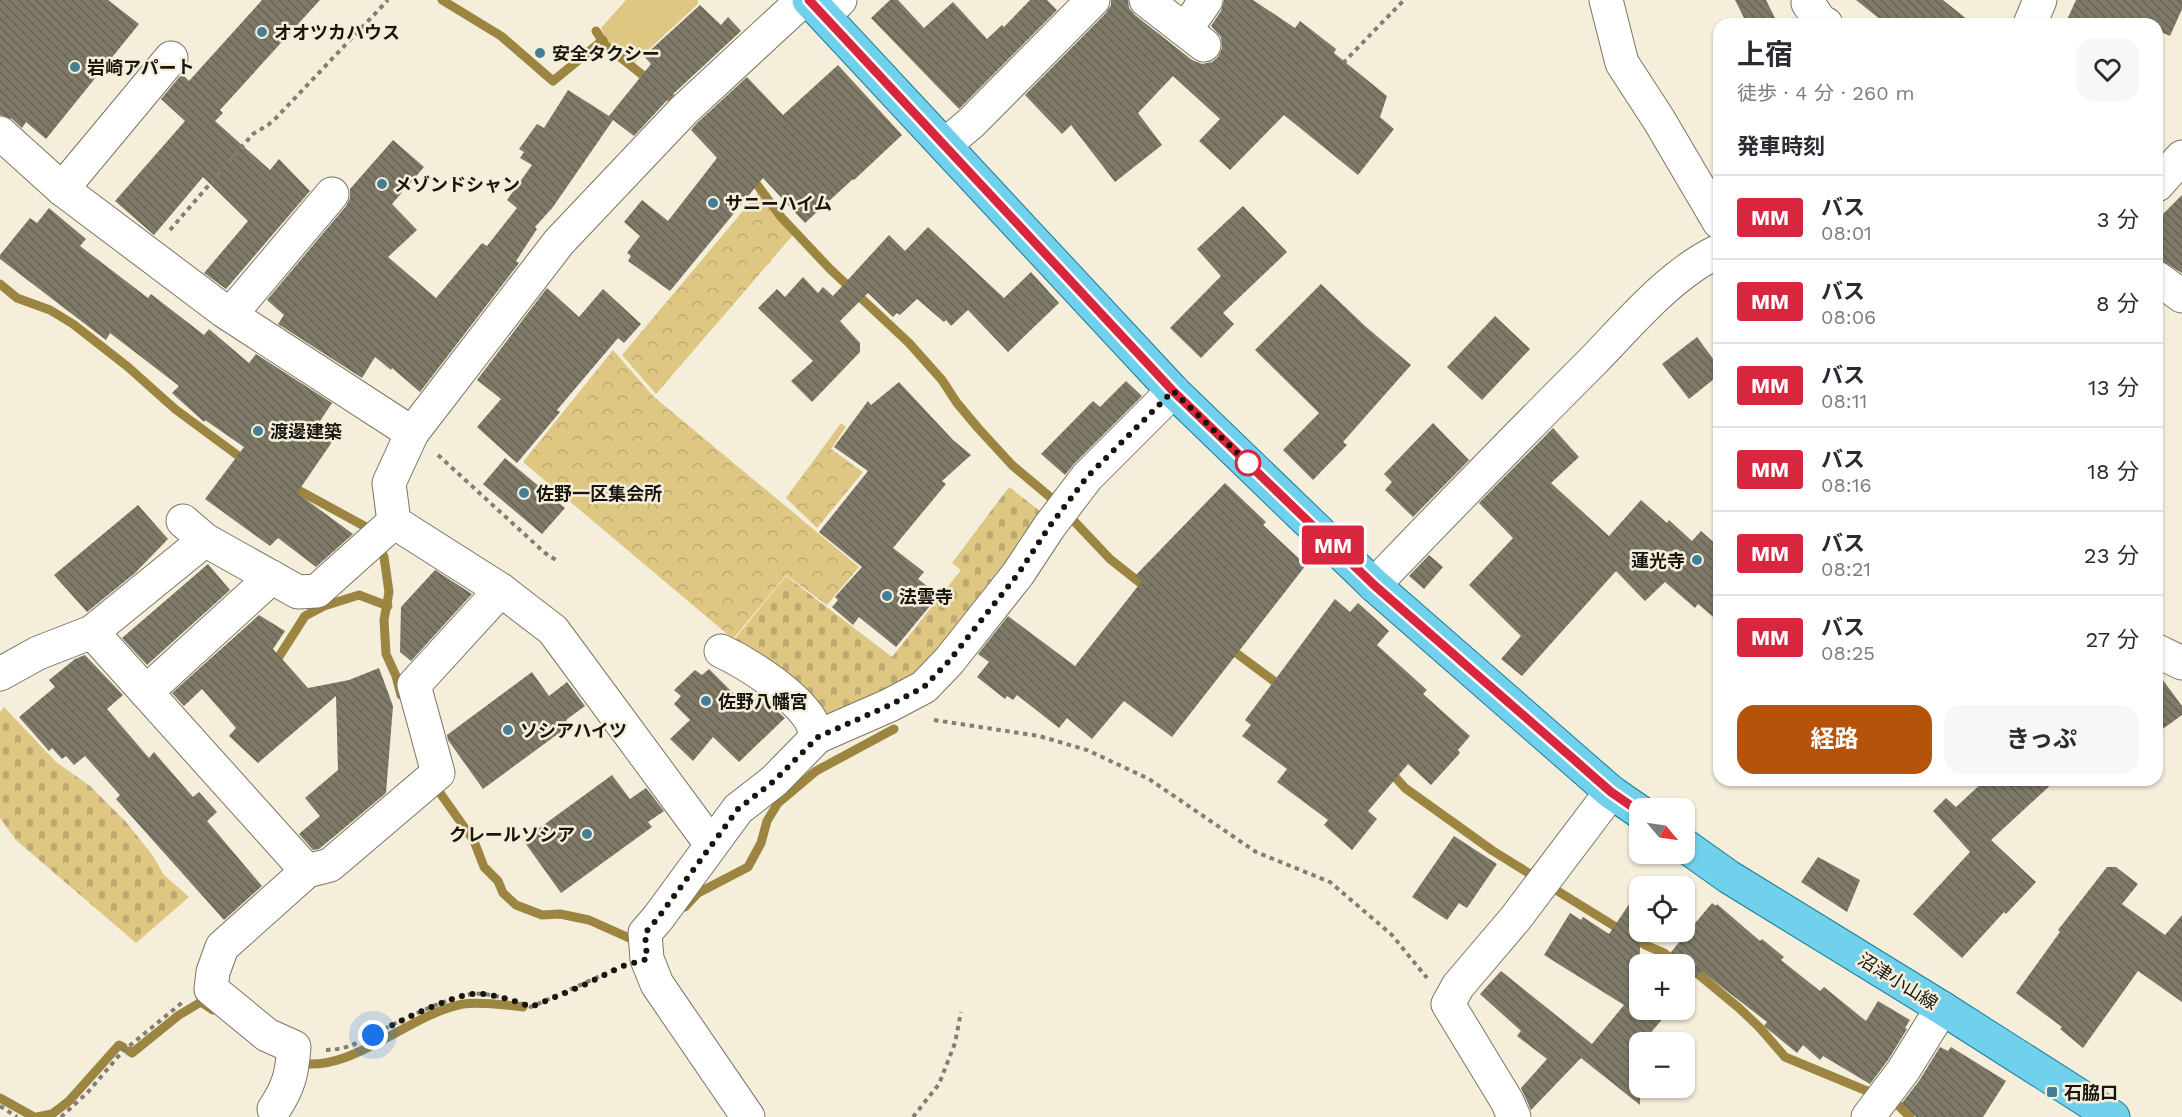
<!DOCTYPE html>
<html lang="ja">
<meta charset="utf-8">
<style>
:root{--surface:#fff;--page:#f7f7f7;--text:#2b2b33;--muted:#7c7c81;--line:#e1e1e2;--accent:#b45309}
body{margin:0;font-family:"Work Sans","Noto Sans JP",sans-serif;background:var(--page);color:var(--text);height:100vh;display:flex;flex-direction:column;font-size:22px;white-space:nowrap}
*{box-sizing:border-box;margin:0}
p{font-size:20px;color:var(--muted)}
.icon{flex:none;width:33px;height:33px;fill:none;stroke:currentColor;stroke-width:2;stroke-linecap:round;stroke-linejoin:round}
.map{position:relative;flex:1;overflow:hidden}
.details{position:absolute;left:1713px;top:18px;width:450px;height:768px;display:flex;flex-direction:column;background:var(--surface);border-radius:18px;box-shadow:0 2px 4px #0004}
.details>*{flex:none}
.badge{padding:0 12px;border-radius:4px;font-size:21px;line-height:39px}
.needle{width:39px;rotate:119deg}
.controls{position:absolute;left:1629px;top:798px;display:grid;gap:12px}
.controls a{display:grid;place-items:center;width:66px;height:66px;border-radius:12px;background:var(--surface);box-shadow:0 2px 4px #0004;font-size:30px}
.you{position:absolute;width:30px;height:30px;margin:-15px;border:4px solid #fff;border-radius:50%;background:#1a73e8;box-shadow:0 0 0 9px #1a73e833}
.map>.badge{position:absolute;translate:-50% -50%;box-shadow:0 0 0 3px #fff}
h2{padding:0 24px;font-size:22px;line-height:54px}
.round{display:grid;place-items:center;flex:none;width:63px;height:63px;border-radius:18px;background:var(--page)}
.overview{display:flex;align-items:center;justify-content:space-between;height:102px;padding:0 24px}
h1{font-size:28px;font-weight:700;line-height:45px}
.action{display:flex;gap:12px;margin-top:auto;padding:12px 24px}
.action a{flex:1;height:69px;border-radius:18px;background:var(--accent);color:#fff;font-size:24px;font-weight:700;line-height:69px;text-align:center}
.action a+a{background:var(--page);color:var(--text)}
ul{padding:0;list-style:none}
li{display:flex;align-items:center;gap:18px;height:84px;padding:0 24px;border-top:2px solid var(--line)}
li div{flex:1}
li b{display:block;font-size:22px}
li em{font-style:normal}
li .badge{min-width:66px;font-weight:700;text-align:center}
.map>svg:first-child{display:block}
.forest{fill:url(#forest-crowns)}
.cemetery{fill:url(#cemetery-stones)}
.garden{fill:#dec783}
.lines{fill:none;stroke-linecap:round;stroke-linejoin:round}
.stream{stroke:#9c8540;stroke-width:9}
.building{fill:url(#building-back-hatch)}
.minor-casing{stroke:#7b7564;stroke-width:35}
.major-casing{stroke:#157c98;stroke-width:35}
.path{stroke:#837e72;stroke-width:4;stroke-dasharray:4.5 4.5;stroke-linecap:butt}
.minor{stroke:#fff;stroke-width:33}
.major{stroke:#71d1ed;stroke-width:33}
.line-casing{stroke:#fff;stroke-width:14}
.line{stroke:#d7263d;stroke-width:9}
.walk{stroke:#18150f;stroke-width:6;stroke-dasharray:0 10.8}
.poi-dot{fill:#427f96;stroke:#f4eedb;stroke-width:2}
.stop-dot{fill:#fff;stroke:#d7263d;stroke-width:3}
.labels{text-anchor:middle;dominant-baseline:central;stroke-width:5;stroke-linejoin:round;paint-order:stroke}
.poi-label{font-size:18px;font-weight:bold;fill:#18150f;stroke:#f4eedb;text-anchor:start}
.street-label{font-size:18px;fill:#18150f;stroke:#f4eedb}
</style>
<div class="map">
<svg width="2182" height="1117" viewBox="0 0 2182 1117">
<defs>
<pattern id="forest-crowns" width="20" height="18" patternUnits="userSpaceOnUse" patternTransform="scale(1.5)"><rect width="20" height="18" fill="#dec783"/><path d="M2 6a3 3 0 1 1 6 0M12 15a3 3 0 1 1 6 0" fill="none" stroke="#beaa70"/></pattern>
<pattern id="cemetery-stones" width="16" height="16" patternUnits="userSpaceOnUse" patternTransform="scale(1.5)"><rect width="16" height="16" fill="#dec783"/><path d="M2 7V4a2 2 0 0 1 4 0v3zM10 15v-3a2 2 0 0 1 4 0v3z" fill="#beaa70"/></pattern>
<pattern id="building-back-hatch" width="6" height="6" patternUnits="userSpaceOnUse" patternTransform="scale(1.5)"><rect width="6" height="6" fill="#7f7968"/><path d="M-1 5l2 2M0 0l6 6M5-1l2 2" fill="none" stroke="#676254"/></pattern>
</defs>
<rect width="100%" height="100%" fill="#f4eedb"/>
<!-- forest -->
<g class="forest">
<path d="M 758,193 L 793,235 L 656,394 L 622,355 Z"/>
<path d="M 613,350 L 654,397 L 859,567 L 827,605 L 786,575 L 733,639 L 523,462 Z"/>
<path d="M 841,423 L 846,427 L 831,449 L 863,472 L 817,528 L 786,498 Z"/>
</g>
<!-- cemetery -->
<g class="cemetery">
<path d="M 1009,487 L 1045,515 L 925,672 L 827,719 L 732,642 L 786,576 L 892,657 L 961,570 L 952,563 Z"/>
<path d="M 4,707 L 56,762 L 90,786 L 126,822 L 153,856 L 164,875 L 189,897 L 136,943 L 16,840 L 0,818 L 0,712 Z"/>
</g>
<!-- garden -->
<path class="garden" d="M 626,0 L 698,0 L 698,4 L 633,64 L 608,43 L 601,28 Z"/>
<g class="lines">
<!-- stream -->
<g class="stream">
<path d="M 442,0 L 501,36 L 553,81 L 603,40"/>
<path d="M 596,31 L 605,45 L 680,105"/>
<path d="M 750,175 L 781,217 L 830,269 L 909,343 L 942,380 L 957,403 L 978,428 L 1012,465 L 1056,502 L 1110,559 L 1149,590"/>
<path d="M 0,284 L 17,298 L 50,310 L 73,324 L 128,367 L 175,409 L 248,463"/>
<path d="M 289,485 L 366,527 L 380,547 L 384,557 L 389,592 L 384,620 L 386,654 L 396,676 L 401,695"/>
<path d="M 1228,647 L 1282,687"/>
<path d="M 273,666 L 305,616 L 324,606 L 359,595 L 388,606"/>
<path d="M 1388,769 L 1405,788 L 1493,851 L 1645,945 L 1664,953 L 1678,964"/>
<path d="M 433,783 L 474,841 L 484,867 L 498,881 L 503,893 L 516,905 L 542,915 L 560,914 L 589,920 L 636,941 L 639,939"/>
<path d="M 685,907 L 698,893 L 748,867 L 761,843 L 767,821 L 778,803 L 816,771 L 894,729"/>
<path d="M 1689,969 L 1698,974 L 1739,1008 L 1759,1027 L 1785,1057 L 1896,1103 L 1910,1117"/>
<path d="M 129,1051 L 132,1053 L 179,1015 L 201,1002 L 213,1010"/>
<path d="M 298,1063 C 353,1073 409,1014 463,1004 C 477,1002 507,1005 523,1007"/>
<path d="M 0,1098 L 34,1117"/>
<path d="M 37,1117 L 52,1114 L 69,1101 L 119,1045 L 123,1047"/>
</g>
</g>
<!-- building -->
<g class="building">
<path d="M 0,0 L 108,0 L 139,24 L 46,139 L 26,122 L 22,128 L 12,119 L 0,115 Z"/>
<path d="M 262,0 L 320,0 L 220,110 L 223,113 L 215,121 L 270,170 L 279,159 L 310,191 L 226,289 L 204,273 L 248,221 L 203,177 L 154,235 L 115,201 L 185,121 L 161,99 L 182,74 L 189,81 Z"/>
<path d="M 890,0 L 898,0 L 924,28 L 953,2 L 987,39 L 1002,25 L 1004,27 L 1030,0 L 1047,0 L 1057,10 L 959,109 L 871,18 Z"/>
<path d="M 1111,0 L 1128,0 L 1129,8 L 1135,15 L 1192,60 L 1202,64 L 1212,62 L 1218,57 L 1222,48 L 1221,37 L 1211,26 L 1221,11 L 1224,0 L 1253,0 L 1295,28 L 1300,21 L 1336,49 L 1334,53 L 1387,96 L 1380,117 L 1394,129 L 1358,175 L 1284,115 L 1230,170 L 1199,141 L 1220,119 L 1173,76 L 1138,113 L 1162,145 L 1115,182 L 1071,125 L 1062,134 L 1025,95 L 1106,13 L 1111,5 Z"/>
<path d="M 1735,0 L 1766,0 L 1778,24 L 1747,24 Z"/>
<path d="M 1856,0 L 1943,0 L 1973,24 L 1886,24 Z"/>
<path d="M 2076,0 L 2182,0 L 2182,9 L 2170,36 L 2157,30 L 2157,24 L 2065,24 Z"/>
<path d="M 700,5 L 721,25 L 728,17 L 741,31 L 671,96 L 634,136 L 613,120 L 553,207 L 535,227 L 537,229 L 516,261 L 519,263 L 420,392 L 392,368 L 391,370 L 375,357 L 362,378 L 278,324 L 284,315 L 267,300 L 346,206 L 350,198 L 350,189 L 393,140 L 424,167 L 392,204 L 417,230 L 388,257 L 436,298 L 482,243 L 487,246 L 517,208 L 507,200 L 532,165 L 520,158 L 524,152 L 519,149 L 537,124 L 544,128 L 568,90 L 609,116 L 651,64 L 644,56 Z"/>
<path d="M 838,65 L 902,135 L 854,180 L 853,179 L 805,223 L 763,178 L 670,291 L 628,261 L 631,256 L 627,253 L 640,236 L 624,222 L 642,200 L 668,221 L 717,158 L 691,130 L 697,123 L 747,77 L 783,115 Z"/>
<path d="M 2182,195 L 2182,273 L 2157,258 L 2157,220 Z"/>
<path d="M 1243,206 L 1287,252 L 1223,313 L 1234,324 L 1201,358 L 1170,328 L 1221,276 L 1197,249 Z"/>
<path d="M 49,208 L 86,239 L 80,246 L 148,298 L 151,294 L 204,335 L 209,329 L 249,363 L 256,354 L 332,403 L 314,430 L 332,442 L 297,493 L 353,534 L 316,567 L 278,538 L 270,546 L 205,499 L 244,447 L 205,420 L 204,422 L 172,393 L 179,386 L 110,333 L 106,340 L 0,259 L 0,255 L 30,218 L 37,223 Z"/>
<path d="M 928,227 L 1004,298 L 1031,272 L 1059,303 L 1008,352 L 968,310 L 951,326 L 946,320 L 944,322 L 917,299 L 900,315 L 897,313 L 893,317 L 868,293 L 840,321 L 860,343 L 860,352 L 812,402 L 791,381 L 813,361 L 758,308 L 777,289 L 785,297 L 803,277 L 818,293 L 823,287 L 833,296 L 889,235 L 905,251 Z"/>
<path d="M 1321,284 L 1365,326 L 1411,365 L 1343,442 L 1347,445 L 1313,480 L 1283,450 L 1319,413 L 1255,350 Z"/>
<path d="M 547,288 L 579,317 L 603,289 L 641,324 L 624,343 L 618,338 L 557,410 L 560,412 L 517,463 L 477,427 L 501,399 L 477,380 Z"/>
<path d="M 1495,316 L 1530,349 L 1482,400 L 1447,367 Z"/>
<path d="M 1697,337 L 1719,367 L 1719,375 L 1689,399 L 1662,364 Z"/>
<path d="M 1126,381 L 1142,396 L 1074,464 L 1065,475 L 1041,454 L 1093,401 L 1100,407 Z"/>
<path d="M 899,382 L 953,440 L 971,455 L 942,481 L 946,484 L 893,548 L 924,572 L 918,579 L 939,595 L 896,647 L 859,617 L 853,625 L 832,607 L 838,600 L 835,597 L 862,567 L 819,532 L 868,471 L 834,447 L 868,401 L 871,405 Z"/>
<path d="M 1433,423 L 1469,460 L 1413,517 L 1385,490 L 1392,482 L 1384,474 Z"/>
<path d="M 1553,428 L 1579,457 L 1551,483 L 1609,536 L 1641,500 L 1667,523 L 1669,520 L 1692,541 L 1701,531 L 1719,547 L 1719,622 L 1698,604 L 1695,608 L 1665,582 L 1645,601 L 1616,571 L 1522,676 L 1501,659 L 1521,636 L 1469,585 L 1513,538 L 1479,503 Z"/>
<path d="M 505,458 L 565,508 L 542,534 L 483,484 Z"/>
<path d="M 1225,483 L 1266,522 L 1263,525 L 1306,565 L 1172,737 L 1124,701 L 1092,739 L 1067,718 L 1059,728 L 1017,695 L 1013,700 L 1007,696 L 1005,699 L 977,677 L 989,662 L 978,654 L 1008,616 L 1075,666 L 1142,581 L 1135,576 Z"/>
<path d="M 138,505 L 168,539 L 135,573 L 87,612 L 54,575 Z"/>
<path d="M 1429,555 L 1443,567 L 1424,589 L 1409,576 Z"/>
<path d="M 208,564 L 230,590 L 147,665 L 122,638 Z"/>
<path d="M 435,570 L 472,594 L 411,661 L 400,652 L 401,607 Z"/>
<path d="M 1335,599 L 1350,612 L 1358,603 L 1389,631 L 1377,645 L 1427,690 L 1423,694 L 1470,736 L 1458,750 L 1460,753 L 1431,785 L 1408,764 L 1368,811 L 1377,819 L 1352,850 L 1324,825 L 1328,820 L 1277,782 L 1287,769 L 1242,736 L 1251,725 L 1245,720 Z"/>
<path d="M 259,615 L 285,631 L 273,649 L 308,688 L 349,680 L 379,668 L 393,706 L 386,793 L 336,835 L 319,849 L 313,850 L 299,834 L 320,816 L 305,798 L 338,770 L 336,696 L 258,763 L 229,736 L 236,728 L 202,689 L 184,706 L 172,693 Z"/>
<path d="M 85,655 L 123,695 L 107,709 L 149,758 L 154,752 L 193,797 L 199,792 L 217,812 L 207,821 L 262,886 L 224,920 L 116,799 L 120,795 L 85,756 L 74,765 L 66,756 L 62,759 L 52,748 L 49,751 L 19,717 L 55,687 L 49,680 L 75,659 Z"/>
<path d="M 709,669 L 748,708 L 759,695 L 785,718 L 739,762 L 713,737 L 693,761 L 670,739 L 690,720 L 674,704 L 681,696 L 674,690 L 695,670 L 702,675 Z"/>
<path d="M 532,672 L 549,696 L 567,682 L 585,706 L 566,720 L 570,725 L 483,789 L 448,740 L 447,735 Z"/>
<path d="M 2157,672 L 2182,706 L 2182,715 L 2157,733 Z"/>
<path d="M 612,775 L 630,799 L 646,788 L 664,811 L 648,822 L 652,827 L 561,893 L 523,840 Z"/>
<path d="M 1985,780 L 2056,780 L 1991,840 L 2036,882 L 2006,914 L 2004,912 L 1962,958 L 1913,914 L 1970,852 L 1933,811 L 1946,798 L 1956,807 Z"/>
<path d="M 1454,836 L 1497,864 L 1467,908 L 1459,903 L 1447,920 L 1412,897 Z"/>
<path d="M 1818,857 L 1860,880 L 1847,912 L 1801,882 Z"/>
<path d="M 2107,867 L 2116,867 L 2138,884 L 2122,904 L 2165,935 L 2182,915 L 2182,1002 L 2138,971 L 2083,1048 L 2060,1029 L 2062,1027 L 2016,993 L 2060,932 L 2058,930 Z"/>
<path d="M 1640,888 L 1640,1010 L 1670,1010 L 1643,1042 L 1640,1042 L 1640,1105 L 1581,1058 L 1531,1110 L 1521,1088 L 1547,1059 L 1517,1036 L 1521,1031 L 1480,994 L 1501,971 L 1592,1044 L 1624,1005 L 1544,955 L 1570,913 L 1581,920 L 1583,917 L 1609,934 Z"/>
<path d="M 1712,903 L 1716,906 L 1717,904 L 1760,941 L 1762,939 L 1784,957 L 1781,960 L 1820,991 L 1824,987 L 1866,1021 L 1878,1001 L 1910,1020 L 1905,1028 L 1907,1029 L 1888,1060 L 1870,1084 L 1823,1056 L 1820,1060 L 1803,1045 L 1797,1053 L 1764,1026 L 1767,1022 L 1701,971 L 1684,992 L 1684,964 L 1661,964 Z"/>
<path d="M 1940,1047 L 1948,1051 L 1951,1047 L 2006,1081 L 1983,1117 L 1916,1117 L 1902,1103 L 1919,1081 Z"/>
</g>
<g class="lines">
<!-- minor casing -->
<g class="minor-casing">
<g id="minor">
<path d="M 1146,0 L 1204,45"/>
<path d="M 1606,0 L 1622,63 L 1659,120 L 1719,222"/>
<path d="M 1808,3 L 1820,21 L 1826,24"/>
<path d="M 824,15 L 840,0"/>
<path d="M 2030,24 L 2040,0"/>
<path d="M 1182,28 L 1195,16 L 1206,0"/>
<path d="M 0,133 L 62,189 L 224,311 L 412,433"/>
<path d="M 945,145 L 971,123 L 1093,0"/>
<path d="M 2157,185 L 2182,157"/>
<path d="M 62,189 L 171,58"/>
<path d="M 2157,278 L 2182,296"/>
<path d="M 230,315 L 332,194"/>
<path d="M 183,521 L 205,540"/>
<path d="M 394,522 L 501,590 L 553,630 L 711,844"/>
<path d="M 1374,585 C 1446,510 1519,435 1592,362 C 1629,324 1671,273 1719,251"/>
<path d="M 92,632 L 307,871"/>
<path d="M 721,651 C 749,664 793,693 810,719 C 813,724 815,731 817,737"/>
<path d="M 2157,651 L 2182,663"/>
<path d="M 0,674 L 38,653 L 92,632 L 205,540 L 298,592 L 317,591 L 394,522 L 389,483 L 412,433 L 559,242 L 684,110 L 803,0"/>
<path d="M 146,692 L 272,577"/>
<path d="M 274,1109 C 289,1087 292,1073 294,1047 L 267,1035 L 211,989 L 213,972 L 222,947 L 307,871 L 330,865 L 438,773 L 414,685 L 501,590"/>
<path d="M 748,1117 L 657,984 L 647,959 L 645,933 L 658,918 L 738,809 L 774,781 L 817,737 L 890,705 L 924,687 L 949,661 L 1018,574 L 1049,527 L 1087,477 L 1173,391"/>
<path d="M 1514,1117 L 1507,1101 L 1448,1004 L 1458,986 L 1515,919 L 1611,792"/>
<path d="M 1868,1117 L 1903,1071 L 1942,1008"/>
</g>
</g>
<!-- major casing -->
<g class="major-casing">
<g id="major">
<path d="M 809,0 L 1173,391 L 1374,585 L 1611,792 L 1640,812"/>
<path d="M 1684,845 L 1729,877 L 1942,1008 L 2113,1117"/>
</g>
</g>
<!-- path -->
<g class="path">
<path d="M 1343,63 L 1404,0"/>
<path d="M 170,230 L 253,134 L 268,125 L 276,118 L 388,0"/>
<path d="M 438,455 L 545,553 L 556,560"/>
<path d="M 934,720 L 1039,736 L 1087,750 L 1149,779 L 1256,852 L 1330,882 L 1392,935 L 1427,978"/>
<path d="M 326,1050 C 349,1050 367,1038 386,1028 C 408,1017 449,997 472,994 C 488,992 516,1001 531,1007 L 618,968"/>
<path d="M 0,1106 L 17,1117"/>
<path d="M 61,1117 L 88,1092 L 122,1052 L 184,1001"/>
<path d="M 913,1117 L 939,1084 L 955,1043 L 961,1012"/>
</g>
<!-- minor -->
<use href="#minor" class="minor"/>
<!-- major -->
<use href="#major" class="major"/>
</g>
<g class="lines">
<!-- line casing -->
<g class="line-casing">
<path id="line" d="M 809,0 L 1173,391 L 1374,585 L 1578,763 L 1611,792 L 1640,812"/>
</g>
<!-- line -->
<use href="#line" class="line"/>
<!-- walk -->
<path class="walk" d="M 373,1035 C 398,1022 445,998 472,994 C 488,992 516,1001 531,1007 L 584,985 L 623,966 L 647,959 L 645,933 L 658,918 L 738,809 L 774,781 L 818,737 L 890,705 L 924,687 L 949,661 L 1018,574 L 1049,527 L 1087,477 L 1173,391 L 1248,463"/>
</g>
<!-- markers -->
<g class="poi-dot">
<circle cx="262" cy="32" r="6"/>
<circle cx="540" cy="53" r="6"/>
<circle cx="75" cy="67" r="6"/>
<circle cx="382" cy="184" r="6"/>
<circle cx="713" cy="203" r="6"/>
<circle cx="258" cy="431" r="6"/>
<circle cx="524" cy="493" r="6"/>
<circle cx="1697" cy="560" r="6"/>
<circle cx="887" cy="596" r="6"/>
<circle cx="706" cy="701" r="6"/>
<circle cx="508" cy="730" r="6"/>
<circle cx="587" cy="834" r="6"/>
<rect x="2046" y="1086" width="12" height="12" rx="3"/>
</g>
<circle class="stop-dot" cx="1248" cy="463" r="12"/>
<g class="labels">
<!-- poi labels -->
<g class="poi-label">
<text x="274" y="32">オオツカハウス</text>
<text x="552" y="53">安全タクシー</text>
<text x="87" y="67">岩崎アパート</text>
<text x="394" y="184">メゾンドシャン</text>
<text x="725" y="203">サニーハイム</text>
<text x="270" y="431">渡邊建築</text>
<text x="536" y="493">佐野一区集会所</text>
<text x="1685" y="560" text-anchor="end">蓮光寺</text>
<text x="899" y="596">法雲寺</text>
<text x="718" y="701">佐野八幡宮</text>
<text x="520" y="730">ソシアハイツ</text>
<text x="575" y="834" text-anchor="end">クレールソシア</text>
<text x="2064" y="1092">石脇口</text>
</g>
<!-- street labels -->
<g class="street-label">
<text transform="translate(1898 981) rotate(32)">沼津小山線</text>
</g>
</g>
</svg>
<div class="controls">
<a><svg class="needle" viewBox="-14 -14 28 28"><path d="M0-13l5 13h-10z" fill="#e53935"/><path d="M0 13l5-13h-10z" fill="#7c7c81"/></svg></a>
<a><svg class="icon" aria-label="locate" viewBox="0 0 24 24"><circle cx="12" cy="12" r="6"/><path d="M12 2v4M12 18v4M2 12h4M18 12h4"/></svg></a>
<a>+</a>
<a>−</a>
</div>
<div class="you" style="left:373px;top:1035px"></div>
<b class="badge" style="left:1333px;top:545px;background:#d7263d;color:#fff">MM</b>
<section class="details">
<div class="overview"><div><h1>上宿</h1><p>徒歩 · 4 分 · 260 m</p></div><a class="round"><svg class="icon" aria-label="heart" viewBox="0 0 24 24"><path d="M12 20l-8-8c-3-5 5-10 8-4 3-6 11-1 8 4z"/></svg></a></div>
<h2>発車時刻</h2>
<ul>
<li><span class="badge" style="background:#d7263d;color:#fff">MM</span><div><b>バス</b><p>08:01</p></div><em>3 分</em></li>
<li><span class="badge" style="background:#d7263d;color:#fff">MM</span><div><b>バス</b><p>08:06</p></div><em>8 分</em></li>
<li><span class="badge" style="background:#d7263d;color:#fff">MM</span><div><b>バス</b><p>08:11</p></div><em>13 分</em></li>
<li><span class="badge" style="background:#d7263d;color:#fff">MM</span><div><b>バス</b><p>08:16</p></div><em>18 分</em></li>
<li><span class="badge" style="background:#d7263d;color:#fff">MM</span><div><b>バス</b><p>08:21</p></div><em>23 分</em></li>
<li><span class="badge" style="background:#d7263d;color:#fff">MM</span><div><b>バス</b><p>08:25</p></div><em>27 分</em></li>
</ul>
<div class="action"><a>経路</a><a>きっぷ</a></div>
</section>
</div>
